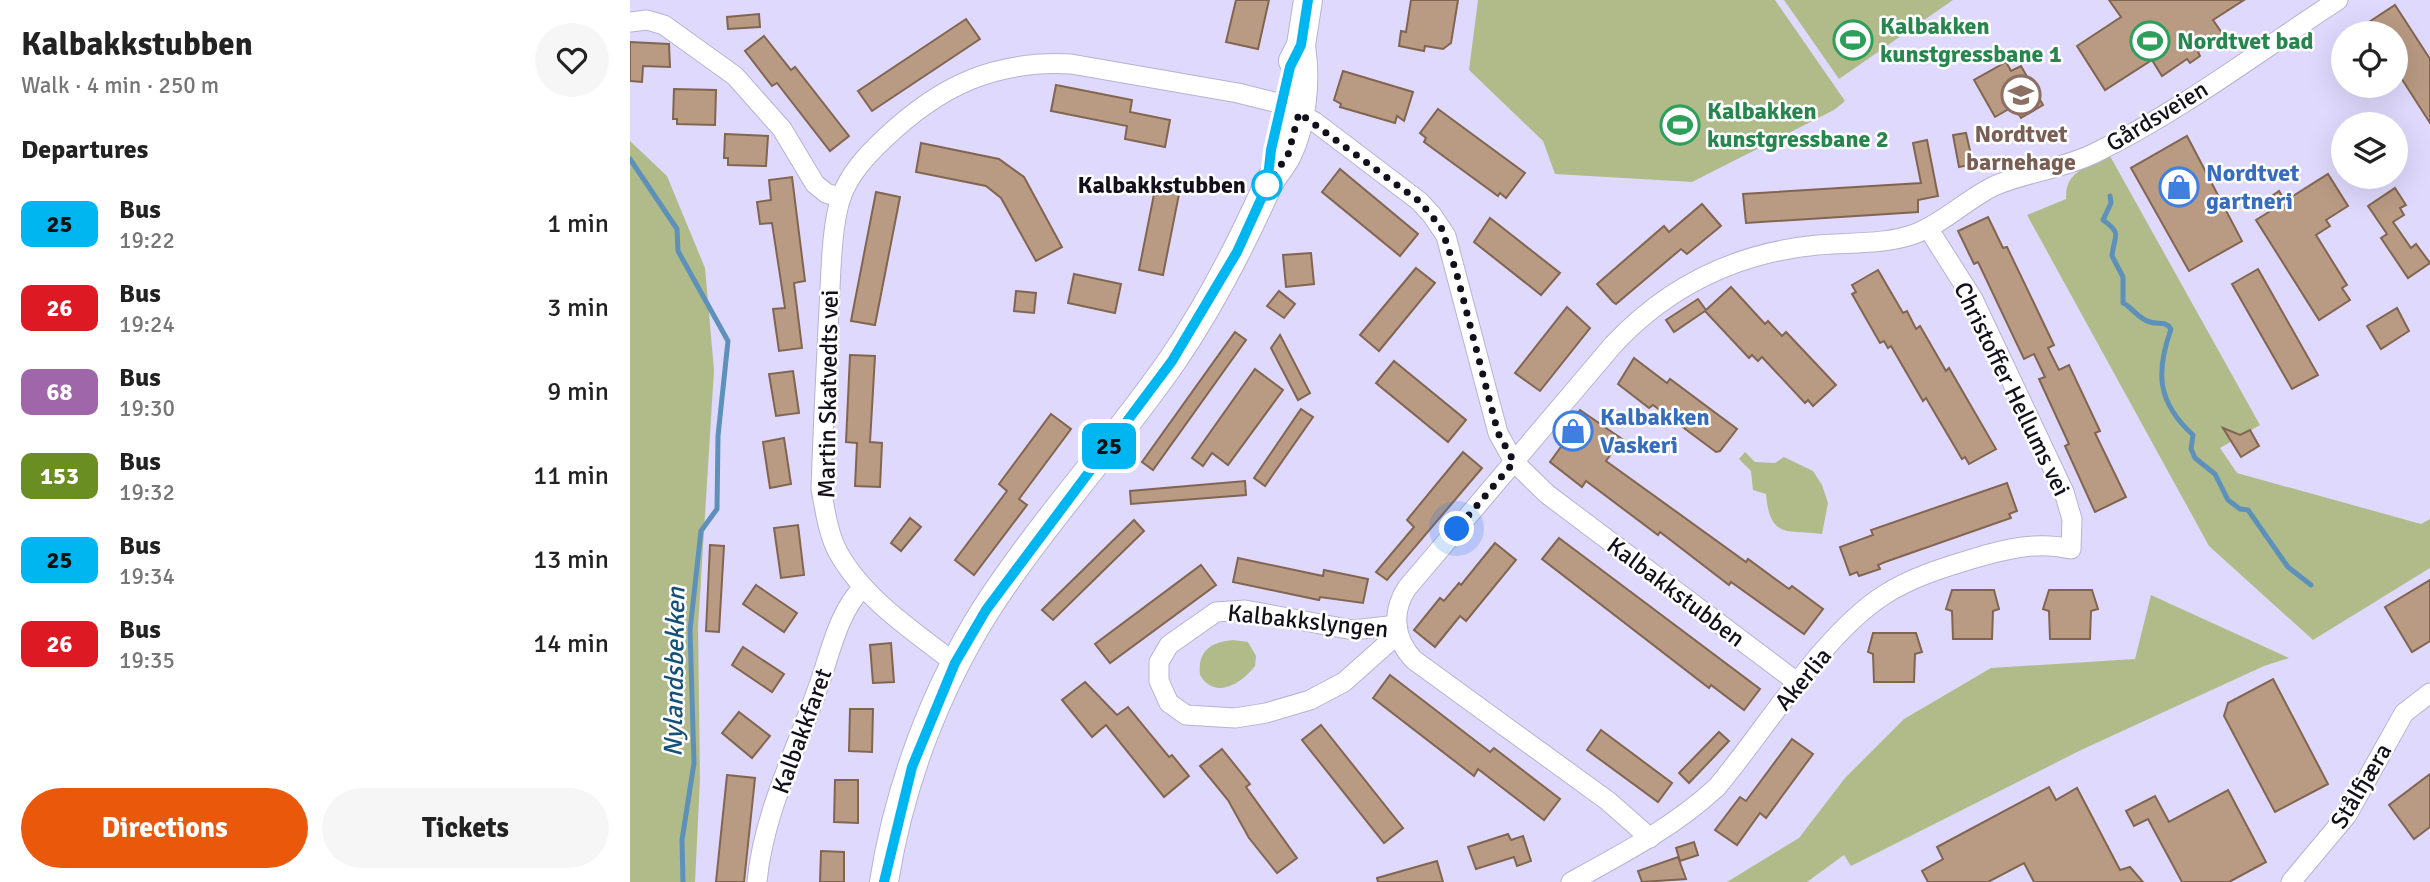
<!DOCTYPE html>
<meta charset="utf-8">
<style>
:root{--surface:#fff;--page:#f6f6f6;--text:#222;--muted:#767676;--accent:#ea580c}
body{margin:0;font-family:Signika,sans-serif;background:var(--page);color:var(--text);height:100vh;display:flex;flex-direction:column;font-size:26px;white-space:nowrap}
*{box-sizing:border-box;margin:0}
p{font-size:23px;color:var(--muted)}
.icon{flex:none;width:38px;height:38px;fill:none;stroke:currentColor;stroke-width:2;stroke-linecap:round;stroke-linejoin:round}
.map{position:relative;flex:1;overflow:hidden}
.side{display:flex;flex-direction:column;background:var(--surface);width:630px}
.side>*{flex:none}
.badge{padding:0 14px;border-radius:10px;font-size:24px;line-height:46px}
.fabs{position:absolute;left:1701px;top:21px;display:grid;gap:14px}
.fabs a{display:grid;place-items:center;width:77px;height:77px;border-radius:50%;background:var(--surface);box-shadow:0 7px 28px #0002;font-size:35px}
.you{position:absolute;width:35px;height:35px;margin:-18px;border:5px solid #fff;border-radius:50%;background:#1a73e8;box-shadow:0 0 0 10px #1a73e833}
.map>.badge{position:absolute;translate:-50% -50%;box-shadow:0 0 0 4px #fff}
h2{padding:0 21px;font-size:26px;line-height:63px}
.round{display:grid;place-items:center;flex:none;width:74px;height:74px;border-radius:37px;background:var(--page)}
.summary{display:flex;align-items:center;justify-content:space-between;height:119px;padding:0 21px}
h1{font-size:33px;font-weight:700;line-height:52px}
.button{display:flex;gap:14px;margin-top:auto;padding:14px 21px}
.button a{flex:1;height:80px;border-radius:42px;background:var(--accent);color:#fff;font-size:28px;font-weight:700;line-height:80px;text-align:center}
.button a+a{background:var(--page);color:var(--text)}
ul{padding:0;list-style:none}
li{display:flex;align-items:center;gap:21px;height:84px;padding:0 21px}
li div{flex:1}
li b{display:block;font-size:26px}
li em{font-style:normal}
li .badge{min-width:77px;font-weight:700;text-align:center}
main{display:flex;flex:1;min-height:0}
.map>svg:first-child{display:block}
.green{fill:#b1bb8a}
.lines{fill:none;stroke-linecap:round;stroke-linejoin:round}
.stream{stroke:#5e91b9;stroke-width:5}
.building{fill:#b99a83;stroke:#826550;stroke-width:2}
.minor-casing{stroke:#b7b1d4;stroke-width:21}
.secondary-casing{stroke:#b7b1d4;stroke-width:30}
.minor{stroke:#fff;stroke-width:19}
.secondary{stroke:#fff;stroke-width:28}
.line-casing{stroke:#fff;stroke-width:16}
.line{stroke:#00b6f1;stroke-width:10}
.walk{stroke:#13101c;stroke-width:7;stroke-dasharray:0 12.6}
.stop-dot{fill:#fff;stroke:#00b6f1;stroke-width:3.5}
.labels{text-anchor:middle;dominant-baseline:central;stroke-width:5;stroke-linejoin:round;paint-order:stroke}
.leisure-label{font-size:24px;font-weight:bold;fill:#27864d;stroke:#fff;text-anchor:start}
.street-label{font-size:24px;fill:#13101c;stroke:#fff}
.education-label{font-size:24px;font-weight:bold;fill:#785e54;stroke:#fff}
.shop-label{font-size:24px;font-weight:bold;fill:#366cbe;stroke:#fff;text-anchor:start}
.stop-label{font-size:24px;font-weight:bold;fill:#13101c;stroke:#fff;text-anchor:end}
.water-label{font-size:26px;font-style:italic;fill:#145078;stroke:#fff}
</style>
<main>
<section class="side">
<div class="summary"><div><h1>Kalbakkstubben</h1><p>Walk · 4 min · 250 m</p></div><a class="round"><svg class="icon" aria-label="heart" viewBox="0 0 24 24"><path d="M12 20l-8-8c-3-5 5-10 8-4 3-6 11-1 8 4z"/></svg></a></div>
<h2>Departures</h2>
<ul>
<li><span class="badge" style="background:#00b6f1;color:#111">25</span><div><b>Bus</b><p>19:22</p></div><em>1 min</em></li>
<li><span class="badge" style="background:#dd1923;color:#fff">26</span><div><b>Bus</b><p>19:24</p></div><em>3 min</em></li>
<li><span class="badge" style="background:#a066aa;color:#fff">68</span><div><b>Bus</b><p>19:30</p></div><em>9 min</em></li>
<li><span class="badge" style="background:#6b8e23;color:#fff">153</span><div><b>Bus</b><p>19:32</p></div><em>11 min</em></li>
<li><span class="badge" style="background:#00b6f1;color:#111">25</span><div><b>Bus</b><p>19:34</p></div><em>13 min</em></li>
<li><span class="badge" style="background:#dd1923;color:#fff">26</span><div><b>Bus</b><p>19:35</p></div><em>14 min</em></li>
</ul>
<div class="button"><a>Directions</a><a>Tickets</a></div>
</section>
<div class="map">
<svg width="1800" height="882" viewBox="0 0 1800 882">
<rect width="100%" height="100%" fill="#dfd9fd"/>
<!-- green -->
<g class="green">
<path d="M 848,0 L 1145,0 L 1215,101 L 1204,110 L 1062,182 L 925,174 L 913,141 L 839,70 Z"/>
<path d="M 1154,0 L 1323,0 L 1209,79 Z"/>
<path d="M 0,141 L 37,176 L 75,268 L 84,370 L 68,628 L 70,779 L 65,882 L 0,882 Z"/>
<path d="M 1480,156 L 1630,425 L 1590,448 L 1607,473 L 1791,524 L 1800,519 L 1800,568 L 1683,640 L 1579,546 L 1397,215 L 1436,199 C 1435,170 1457,168 1480,156 Z"/>
<path d="M 1115,452 L 1125,462 L 1145,463 L 1154,457 L 1183,471 L 1192,485 L 1198,503 L 1192,534 C 1159,529 1140,541 1136,494 L 1123,490 L 1121,471 L 1109,459 Z"/>
<path d="M 1521,595 L 1659,658 L 1634,666 L 1451,750 L 1221,866 L 1214,855 L 1177,882 L 1097,882 L 1169,838 L 1215,778 L 1274,719 L 1361,668 L 1505,659 Z"/>
<path d="M 603,640 L 618,642 L 626,656 L 625,666 C 611,684 585,700 570,675 C 567,650 582,642 603,640 Z"/>
</g>
<g class="lines">
<!-- stream -->
<g class="stream">
<path d="M 0,159 L 47,229 L 48,251 L 98,341 L 88,436 L 87,509 L 71,531 L 60,630 L 64,763 L 52,840 L 53,882"/>
<path d="M 1480,196 L 1481,203 L 1473,220 C 1493,234 1484,235 1482,256 L 1493,277 L 1493,303 C 1502,307 1508,319 1520,322 C 1530,325 1534,320 1541,329 C 1525,374 1528,403 1563,435 L 1561,449 L 1565,458 L 1585,474 L 1598,500 L 1610,509 L 1618,510 L 1658,567 L 1681,585"/>
</g>
</g>
<!-- building -->
<g class="building">
<path d="M 606,0 L 639,0 L 628,49 L 596,42 Z"/>
<path d="M 781,0 L 828,0 L 821,43 L 813,49 L 795,46 L 794,51 L 769,46 L 771,31 L 776,32 Z"/>
<path d="M 1479,0 L 1614,0 L 1583,20 L 1594,36 L 1568,52 L 1570,56 L 1560,63 L 1557,59 L 1532,76 L 1522,60 L 1475,90 L 1447,46 L 1491,17 Z"/>
<path d="M 1765,5 L 1800,59 L 1800,123 L 1766,70 L 1766,33 L 1742,33 L 1736,24 Z"/>
<path d="M 129,14 L 130,27 L 98,29 L 97,17 Z"/>
<path d="M 336,19 L 350,39 L 242,111 L 228,91 Z"/>
<path d="M 134,36 L 161,70 L 165,67 L 219,136 L 200,151 L 147,83 L 142,86 L 115,51 Z"/>
<path d="M 0,42 L 39,44 L 40,67 L 13,66 L 12,82 L 0,81 Z"/>
<path d="M 1376,62 L 1381,71 L 1391,66 L 1413,105 L 1391,118 L 1384,106 L 1365,117 L 1344,80 Z"/>
<path d="M 713,71 L 783,92 L 774,121 L 767,116 L 765,123 L 710,107 L 711,104 L 704,100 Z"/>
<path d="M 426,85 L 502,100 L 500,112 L 540,120 L 535,147 L 495,139 L 497,126 L 421,111 Z"/>
<path d="M 44,89 L 86,90 L 85,125 L 47,124 L 47,119 L 43,119 Z"/>
<path d="M 808,109 L 895,173 L 876,198 L 870,193 L 868,196 L 794,142 L 796,138 L 790,133 Z"/>
<path d="M 1336,133 L 1343,164 L 1329,167 L 1323,135 Z"/>
<path d="M 95,134 L 138,136 L 136,166 L 98,165 L 98,158 L 94,158 Z"/>
<path d="M 1557,136 L 1612,241 L 1559,271 L 1501,168 Z"/>
<path d="M 1297,140 L 1308,196 L 1288,200 L 1288,212 L 1116,223 L 1113,194 L 1291,183 L 1283,143 Z"/>
<path d="M 291,143 L 369,159 L 394,177 L 432,247 L 406,261 L 371,198 L 356,186 L 286,172 Z"/>
<path d="M 710,169 L 788,234 L 770,256 L 692,192 Z"/>
<path d="M 1698,174 L 1718,206 L 1696,220 L 1700,226 L 1686,235 L 1717,285 L 1712,288 L 1720,300 L 1689,320 L 1626,220 L 1642,210 L 1636,200 L 1649,191 L 1655,201 Z"/>
<path d="M 162,177 L 175,281 L 164,283 L 172,348 L 149,351 L 143,309 L 155,308 L 142,223 L 130,224 L 127,202 L 141,200 L 139,180 Z"/>
<path d="M 526,184 L 550,189 L 533,275 L 509,270 Z"/>
<path d="M 1765,188 L 1776,205 L 1770,208 L 1774,215 L 1763,222 L 1781,248 L 1786,244 L 1800,263 L 1778,278 L 1751,238 L 1757,234 L 1738,206 Z"/>
<path d="M 246,192 L 270,197 L 245,325 L 221,321 Z"/>
<path d="M 1072,204 L 1091,226 L 1057,254 L 1051,249 L 986,304 L 983,302 L 967,284 L 1034,226 L 1039,232 Z"/>
<path d="M 1358,217 L 1373,248 L 1377,247 L 1424,345 L 1418,348 L 1429,370 L 1439,365 L 1470,431 L 1465,433 L 1496,497 L 1465,512 L 1435,446 L 1439,444 L 1409,379 L 1415,377 L 1404,354 L 1394,359 L 1348,262 L 1344,264 L 1328,231 Z"/>
<path d="M 860,218 L 930,273 L 911,295 L 844,242 Z"/>
<path d="M 681,253 L 684,284 L 656,287 L 653,255 Z"/>
<path d="M 786,268 L 805,283 L 749,351 L 730,335 Z"/>
<path d="M 1628,269 L 1688,375 L 1662,389 L 1602,284 Z"/>
<path d="M 1248,270 L 1273,313 L 1277,311 L 1286,329 L 1290,326 L 1316,371 L 1319,368 L 1366,449 L 1339,464 L 1335,457 L 1332,459 L 1296,398 L 1293,401 L 1261,346 L 1258,348 L 1254,341 L 1250,343 L 1222,294 L 1226,292 L 1222,285 Z"/>
<path d="M 444,274 L 491,284 L 485,313 L 438,303 Z"/>
<path d="M 1101,287 L 1135,324 L 1138,321 L 1152,336 L 1156,332 L 1206,385 L 1183,406 L 1178,400 L 1175,403 L 1132,357 L 1128,361 L 1122,355 L 1119,358 L 1075,311 L 1044,332 L 1036,320 L 1068,299 L 1076,310 Z"/>
<path d="M 386,291 L 406,293 L 404,313 L 384,311 Z"/>
<path d="M 649,291 L 665,304 L 654,318 L 637,306 Z"/>
<path d="M 937,307 L 960,328 L 910,391 L 885,373 Z"/>
<path d="M 1767,308 L 1779,331 L 1751,349 L 1737,326 Z"/>
<path d="M 605,332 L 616,340 L 523,470 L 512,462 Z"/>
<path d="M 650,335 L 680,393 L 668,400 L 641,348 Z"/>
<path d="M 220,355 L 245,356 L 240,442 L 252,443 L 250,487 L 225,486 L 227,443 L 216,442 Z"/>
<path d="M 1004,358 L 1037,383 L 1040,379 L 1107,429 L 1090,451 L 1086,452 L 1023,405 L 1019,408 L 988,384 Z"/>
<path d="M 764,361 L 836,420 L 818,442 L 746,383 Z"/>
<path d="M 625,369 L 653,390 L 598,465 L 582,453 L 573,466 L 562,458 Z"/>
<path d="M 163,371 L 169,413 L 146,416 L 139,374 Z"/>
<path d="M 671,409 L 683,417 L 635,486 L 624,478 Z"/>
<path d="M 950,410 L 992,439 L 976,461 L 1116,562 L 1118,559 L 1159,589 L 1162,586 L 1193,609 L 1174,634 L 1101,582 L 1099,585 L 1030,532 L 1028,535 L 956,481 L 952,487 L 920,462 L 943,430 L 938,426 Z"/>
<path d="M 421,414 L 441,429 L 389,499 L 397,505 L 344,575 L 325,560 L 377,491 L 369,484 Z"/>
<path d="M 1593,428 L 1610,435 L 1620,430 L 1629,446 L 1611,457 Z"/>
<path d="M 154,438 L 161,484 L 140,488 L 133,442 Z"/>
<path d="M 833,452 L 852,468 L 757,580 L 746,572 L 784,527 L 777,520 Z"/>
<path d="M 615,481 L 616,495 L 501,504 L 500,491 Z"/>
<path d="M 1377,483 L 1387,511 L 1379,514 L 1381,518 L 1255,562 L 1248,565 L 1250,569 L 1229,576 L 1227,572 L 1220,575 L 1210,547 L 1243,535 L 1241,530 Z"/>
<path d="M 280,518 L 291,527 L 271,551 L 261,543 Z"/>
<path d="M 504,520 L 514,531 L 423,620 L 412,610 Z"/>
<path d="M 168,525 L 174,575 L 151,578 L 144,528 Z"/>
<path d="M 929,538 L 1130,689 L 1114,710 L 1081,685 L 1079,688 L 912,559 Z"/>
<path d="M 865,543 L 886,560 L 836,621 L 830,616 L 805,647 L 784,630 L 810,598 L 814,601 L 829,583 L 831,585 Z"/>
<path d="M 80,545 L 94,546 L 89,632 L 76,631 Z"/>
<path d="M 608,558 L 693,576 L 694,570 L 738,579 L 733,603 L 690,597 L 689,600 L 603,582 Z"/>
<path d="M 571,565 L 586,585 L 480,663 L 465,644 Z"/>
<path d="M 1800,580 L 1800,641 L 1782,652 L 1755,607 Z"/>
<path d="M 126,585 L 167,613 L 154,632 L 113,604 Z"/>
<path d="M 1322,590 L 1364,590 L 1369,609 L 1363,611 L 1362,639 L 1323,639 L 1322,611 L 1316,609 Z"/>
<path d="M 1419,590 L 1462,590 L 1468,609 L 1461,611 L 1460,639 L 1420,639 L 1419,611 L 1413,609 Z"/>
<path d="M 1243,633 L 1286,633 L 1292,652 L 1285,654 L 1284,682 L 1244,682 L 1243,654 L 1238,652 Z"/>
<path d="M 261,643 L 264,682 L 243,683 L 240,645 Z"/>
<path d="M 113,647 L 154,674 L 142,692 L 102,665 Z"/>
<path d="M 760,675 L 860,752 L 864,748 L 930,799 L 914,820 L 848,769 L 844,776 L 743,698 Z"/>
<path d="M 1643,679 L 1698,784 L 1645,812 L 1594,716 L 1598,703 Z"/>
<path d="M 455,682 L 487,715 L 498,707 L 539,757 L 542,755 L 559,776 L 534,797 L 476,725 L 462,737 L 432,700 Z"/>
<path d="M 220,709 L 243,709 L 242,752 L 219,751 Z"/>
<path d="M 109,712 L 140,736 L 122,758 L 92,733 Z"/>
<path d="M 691,725 L 773,828 L 754,843 L 672,740 Z"/>
<path d="M 971,730 L 1042,783 L 1028,802 L 957,750 Z"/>
<path d="M 1089,732 L 1099,741 L 1059,783 L 1049,773 Z"/>
<path d="M 1162,739 L 1183,754 L 1136,818 L 1130,813 L 1107,845 L 1085,830 L 1110,797 L 1116,801 Z"/>
<path d="M 592,749 L 620,784 L 616,787 L 667,858 L 647,873 L 619,838 L 598,800 L 570,766 Z"/>
<path d="M 1800,774 L 1800,827 L 1784,839 L 1759,805 Z"/>
<path d="M 97,775 L 125,778 L 114,882 L 86,882 Z"/>
<path d="M 205,780 L 228,780 L 228,823 L 204,822 Z"/>
<path d="M 1419,787 L 1426,800 L 1447,788 L 1490,870 L 1500,867 L 1513,882 L 1404,882 L 1394,863 L 1358,882 L 1298,882 L 1292,871 L 1313,859 L 1307,847 Z"/>
<path d="M 1598,790 L 1636,862 L 1599,882 L 1552,882 L 1518,819 L 1504,826 L 1496,811 L 1525,796 L 1539,822 Z"/>
<path d="M 878,834 L 881,840 L 893,836 L 901,861 L 887,866 L 884,857 L 846,869 L 838,847 Z"/>
<path d="M 1064,842 L 1068,855 L 1050,861 L 1046,848 Z"/>
<path d="M 191,851 L 214,852 L 214,882 L 190,882 Z"/>
<path d="M 1048,857 L 1056,879 L 1012,882 L 1008,871 Z"/>
<path d="M 807,861 L 813,882 L 748,882 L 747,878 Z"/>
</g>
<g class="lines">
<!-- minor casing -->
<g class="minor-casing">
<g id="minor">
<path d="M 0,22 L 17,20 L 34,25 L 105,76 L 152,129 L 185,184 L 196,193 L 211,198"/>
<path d="M 767,625 L 723,630 L 615,610 L 586,612 L 539,645 L 529,662 L 529,681 L 539,703 L 556,715 L 605,718 L 636,713 L 680,700 L 714,682 L 768,634"/>
<path d="M 325,663 C 284,632 233,598 208,552 C 198,534 195,509 191,489 C 193,429 196,368 199,308 C 201,275 201,228 211,197 C 220,173 237,155 255,138 C 310,86 364,60 441,64 L 608,93 L 652,104 L 685,122 L 789,201 L 802,215 L 816,236 L 868,433 L 884,462 L 917,494 L 1168,683"/>
<path d="M 1020,838 L 978,801 L 784,660 C 764,639 761,612 777,588 L 983,345 C 1039,285 1106,253 1187,245 C 1219,242 1257,245 1287,233 C 1315,222 1337,199 1364,186 C 1396,172 1433,169 1465,153 C 1551,111 1628,52 1708,0"/>
<path d="M 127,882 C 133,816 164,755 186,693 C 200,657 206,615 233,587"/>
<path d="M 941,882 C 992,854 1044,827 1087,787 C 1135,730 1193,634 1254,595 C 1280,578 1312,568 1342,559 C 1375,549 1407,541 1441,549 L 1442,519 L 1434,492 L 1343,299 L 1298,228"/>
<path d="M 1661,882 L 1717,815 L 1774,713 L 1800,693"/>
</g>
</g>
<!-- secondary casing -->
<g class="secondary-casing">
<g id="secondary">
<path d="M 663,61 L 671,45 L 678,0"/>
<path d="M 254,882 C 269,787 304,693 355,611 C 411,524 483,446 542,361 C 579,307 609,249 636,189 C 641,176 652,166 658,153 C 673,121 676,79 671,45"/>
</g>
</g>
<!-- minor -->
<use href="#minor" class="minor"/>
<!-- secondary -->
<use href="#secondary" class="secondary"/>
</g>
<g class="lines">
<!-- line casing -->
<g class="line-casing">
<path id="line" d="M 254,882 L 282,767 L 325,663 L 356,610 L 542,361 L 607,252 L 637,186 L 641,150 L 660,67 L 671,45 L 678,0"/>
</g>
<!-- line -->
<use href="#line" class="line"/>
<!-- walk -->
<path class="walk" d="M 637,185 L 658,155 L 669,113 L 789,201 L 811,227 L 826,271 L 868,433 L 884,462 L 827,529"/>
</g>
<!-- icons -->
<defs>
<g id="stadium-ring" transform="scale(2.0125)"><circle r="9.5" fill="#fff" stroke="#2e9e5b" stroke-width="1.5"/><path d="M0-5a6.5 5 0 1 0 0 10a6.5 5 0 1 0 0-10ZM-3.5-1.8h7v3.6h-7Z" fill="#2e9e5b"/></g>
<g id="school-ring" transform="scale(2.0125)"><circle r="9.5" fill="#fff" stroke="#8d6e63" stroke-width="1.5"/><path d="M0-5L7-2L0 1L-7-2ZM-4 1L0 2.5L4 1V4Q0 6-4 4Z" fill="#8d6e63"/></g>
<g id="shop-ring" transform="scale(2.0125)"><circle r="9.5" fill="#fff" stroke="#3f7fe0" stroke-width="1.5"/><path d="M-5-2.5h2.3a2.7 3.5 0 0 1 5.4 0H5L5.5 6h-11ZM-1.5-2.5h3a1.5 2.3 0 0 0-3 0Z" fill="#3f7fe0"/></g>
</defs>
<g fill-rule="evenodd">
<use href="#stadium-ring" x="1223" y="40"/>
<use href="#stadium-ring" x="1520" y="41"/>
<use href="#school-ring" x="1391" y="95"/>
<use href="#stadium-ring" x="1050" y="125"/>
<use href="#shop-ring" x="1549" y="187"/>
<use href="#shop-ring" x="943" y="431"/>
</g>
<!-- markers -->
<circle class="stop-dot" cx="637" cy="185" r="14"/>
<g class="labels">
<!-- leisure labels -->
<g class="leisure-label">
<text x="1250" y="26">Kalbakken<tspan x="1250" dy="28">kunstgressbane 1</tspan></text>
<text x="1547" y="41">Nordtvet bad</text>
<text x="1077" y="111">Kalbakken<tspan x="1077" dy="28">kunstgressbane 2</tspan></text>
</g>
<!-- street labels -->
<g class="street-label">
<text transform="translate(1527 116) rotate(-31)">Gårdsveien</text>
<text transform="translate(1382 389) rotate(64)">Christoffer Hellums vei</text>
<text transform="translate(198 394) rotate(-89)">Martin Skatvedts vei</text>
<text transform="translate(1046 592) rotate(37)">Kalbakkstubben</text>
<text transform="translate(678 621) rotate(6)">Kalbakkslyngen</text>
<text transform="translate(1173 679) rotate(-50)">Akerlia</text>
<text transform="translate(172 731) rotate(-70)">Kalbakkfaret</text>
<text transform="translate(1731 786) rotate(-59)">Stålfjæra</text>
</g>
<!-- education labels -->
<g class="education-label">
<text x="1391" y="134">Nordtvet<tspan x="1391" dy="28">barnehage</tspan></text>
</g>
<!-- shop labels -->
<g class="shop-label">
<text x="1576" y="173">Nordtvet<tspan x="1576" dy="28">gartneri</tspan></text>
<text x="970" y="417">Kalbakken<tspan x="970" dy="28">Vaskeri</tspan></text>
</g>
<!-- stop labels -->
<g class="stop-label">
<text x="616" y="185">Kalbakkstubben</text>
</g>
<!-- water labels -->
<g class="water-label">
<text transform="translate(45 672) rotate(-89)">Nylandsbekken</text>
</g>
</g>
</svg>
<div class="fabs">
<a><svg class="icon" aria-label="locate" viewBox="0 0 24 24"><circle cx="12" cy="12" r="6"/><path d="M12 2v4M12 18v4M2 12h4M18 12h4"/></svg></a>
<a><svg class="icon" aria-label="layers" viewBox="0 0 24 24"><path d="M12 4l9 5-9 5-9-5zM3 14l9 5 9-5"/></svg></a>
</div>
<div class="you" style="left:827px;top:529px"></div>
<b class="badge" style="left:479px;top:446px;background:#00b6f1;color:#111">25</b>
</div>
</main>
